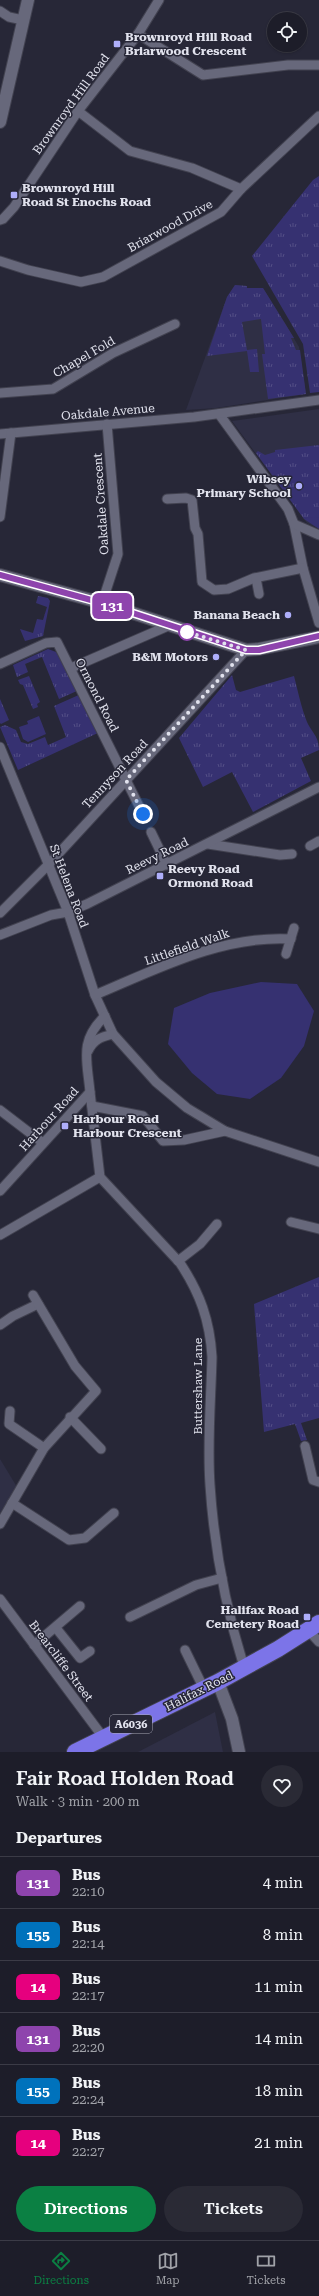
<!DOCTYPE html>
<meta charset="utf-8">
<style>
:root{--surface:#1d1d29;--page:#2a2a35;--text:#f1f3f6;--muted:#a0a2a8;--line:#3b3b46;--accent:#0b8043}
body{margin:0;font-family:"Roboto Serif",serif;background:var(--page);color:var(--text);height:100vh;display:flex;flex-direction:column;font-size:15px;white-space:nowrap}
*{box-sizing:border-box;margin:0}
p{font-size:13px;color:var(--muted)}
.icon{flex:none;width:22px;height:22px;fill:none;stroke:currentColor;stroke-width:2;stroke-linecap:round;stroke-linejoin:round}
.map{position:relative;height:1752px;overflow:hidden}
.side{display:flex;flex-direction:column;background:var(--surface);flex:1}
.side>*{flex:none}
.badge{padding:0 8px;border-radius:6px;font-size:14px;line-height:26px}
.buttons{position:absolute;left:267px;top:12px;display:grid;gap:8px}
.buttons a{display:grid;place-items:center;width:40px;height:40px;border-radius:50%;background:var(--surface);box-shadow:0 1px 3px #0004,0 0 0 1px var(--line);font-size:20px}
.you{position:absolute;width:20px;height:20px;margin:-10px;border:3px solid #fff;border-radius:50%;background:#1a73e8;box-shadow:0 0 0 6px #1a73e833}
.map>.badge{position:absolute;translate:-50% -50%;box-shadow:0 0 0 2px #fff}
h2{padding:0 16px;font-size:15px;line-height:36px}
.round{display:grid;place-items:center;flex:none;width:42px;height:42px;border-radius:21px;background:var(--page)}
.overview{display:flex;align-items:center;justify-content:space-between;height:68px;padding:0 16px}
h1{font-size:19px;font-weight:600;line-height:30px}
.primary-button{display:flex;gap:8px;margin-top:auto;padding:8px 16px}
.primary-button a{flex:1;height:46px;border-radius:24px;background:var(--accent);color:#fff;font-size:16px;font-weight:600;line-height:46px;text-align:center}
.primary-button a+a{background:var(--page);color:var(--text)}
ul{padding:0;list-style:none}
li{display:flex;align-items:center;gap:12px;height:52px;padding:0 16px;border-top:1px solid var(--line)}
li div{flex:1}
li b{display:block;font-size:15px}
li em{font-style:normal}
li .badge{min-width:44px;font-weight:700;text-align:center}
.tabs{display:flex;justify-content:space-around;align-items:center;height:56px;border-top:1px solid var(--line);background:var(--surface);font-size:11px;color:var(--muted)}
.tabs a{display:grid;justify-items:center;gap:2px}
.tabs .on{color:var(--accent)}
.map>svg:first-child{display:block}
.built{fill:#2f2f45}
.grass{fill:url(#grass-tufts)}
.garden{fill:#363171}
.lines{fill:none;stroke-linecap:round;stroke-linejoin:round}
.street-casing{stroke:#424250;stroke-width:11}
.secondary-casing{stroke:#424250;stroke-width:14}
.highway-casing{stroke:#424250;stroke-width:18}
.street{stroke:#67687b;stroke-width:9}
.secondary{stroke:#67687b;stroke-width:12}
.highway{stroke:#7c74e8;stroke-width:16}
.line-casing{stroke:#fff;stroke-width:9}
.line{stroke:#8e44ad;stroke-width:6}
.walk{stroke:#e1e2ed;stroke-width:4;stroke-dasharray:0 7.2}
.poi-dot{fill:#aeaefa;stroke:#272737;stroke-width:1.5}
.stop-dot{fill:#fff;stroke:#8e44ad;stroke-width:2}
.labels{text-anchor:middle;dominant-baseline:central;stroke-width:3;stroke-linejoin:round;paint-order:stroke}
.shield{fill:#272737;stroke:#a9aab6;stroke-width:1}
.shield-label{font-size:11px;font-weight:bold;fill:#e1e2ed}
.poi-label{font-size:12px;font-weight:bold;fill:#e1e2ed;stroke:#272737;text-anchor:start}
.street-label{font-size:12px;fill:#e1e2ed;stroke:#272737}
</style>
<div class="map">
<svg width="319" height="1752" viewBox="0 0 319 1752">
<defs>
<pattern id="grass-tufts" width="24" height="20" patternUnits="userSpaceOnUse"><rect width="24" height="20" fill="#363171"/><path d="M3 7l-1-3M5 7V3M7 7l1-3M15 17l-1-3M17 17v-4M19 17l1-3" fill="none" stroke="#534f86"/></pattern>
</defs>
<rect width="100%" height="100%" fill="#272737"/>
<!-- built -->
<g class="built">
<path d="M 235,285 L 247,286 L 247,288 L 263,288 L 285,323 L 299,347 L 306,394 L 216,408 L 186,410 L 227,297 Z"/>
<path d="M 319,409 L 319,529 L 307,523 L 232,421 Z"/>
<path d="M 0,1459 L 17,1487 L 0,1513 Z"/>
<path d="M 215,1712 L 223,1752 L 138,1752 Z"/>
</g>
<!-- grass -->
<g class="grass">
<path d="M 319,176 L 319,392 L 310,393 L 303,344 L 252,256 L 313,180 Z"/>
<path d="M 235,285 L 247,286 L 247,288 L 263,288 L 294,338 L 291,338 L 296,350 L 300,350 L 306,394 L 268,399 L 262,354 L 265,354 L 261,319 L 242,322 L 247,350 L 257,349 L 259,372 L 250,372 L 247,351 L 207,356 L 227,297 Z"/>
<path d="M 319,445 L 319,518 L 304,519 L 256,453 L 258,451 L 265,455 L 275,452 L 275,450 Z"/>
<path d="M 38,596 L 48,598 L 50,601 L 43,636 L 25,641 L 20,629 L 33,633 L 37,619 L 43,620 L 47,607 L 36,603 Z"/>
<path d="M 48,649 L 56,652 L 79,690 L 59,699 L 42,657 L 25,664 L 28,672 L 17,677 L 13,665 Z"/>
<path d="M 232,675 L 236,690 L 240,692 L 294,676 C 298,691 301,707 307,722 C 312,733 319,736 319,750 L 301,758 L 311,781 L 253,812 L 232,772 L 203,787 L 179,738 Z"/>
<path d="M 29,676 L 40,702 L 37,704 L 38,707 L 33,709 L 23,685 L 20,684 L 18,680 Z"/>
<path d="M 81,694 L 100,732 L 18,770 L 0,727 L 5,725 L 16,730 L 21,742 L 28,744 L 45,737 L 48,745 L 66,737 L 54,706 Z"/>
<path d="M 0,699 L 9,720 L 1,724 L 0,723 Z"/>
<path d="M 319,1277 L 319,1418 L 301,1423 L 307,1440 L 301,1441 L 295,1424 L 264,1432 L 254,1304 Z"/>
</g>
<!-- garden -->
<g class="garden">
<path d="M 310,517 L 319,518 L 319,529 L 304,519 Z"/>
<path d="M 39,716 L 46,734 L 28,742 L 23,739 L 19,727 L 28,724 L 27,721 Z"/>
<path d="M 261,982 L 297,984 L 314,1011 L 304,1046 L 281,1078 L 250,1099 L 217,1094 L 192,1073 L 168,1044 L 174,1008 L 210,993 Z"/>
</g>
<g class="lines">
<!-- street casing -->
<g class="street-casing">
<g id="street">
<path d="M 0,11 L 9,17 L 23,20"/>
<path d="M 138,34 L 203,75 L 288,65 L 319,65"/>
<path d="M 78,111 L 130,151 L 192,168 L 241,189"/>
<path d="M 0,220 L 3,219 L 14,207 L 78,111 L 138,34 L 159,0"/>
<path d="M 0,261 L 28,270 L 81,282 L 103,277 L 221,212 L 241,189 L 319,116"/>
<path d="M 0,393 L 53,389 L 113,353 L 175,324"/>
<path d="M 219,414 L 288,509 L 294,524 L 303,568 L 319,623"/>
<path d="M 0,434 L 194,417 L 319,400"/>
<path d="M 167,499 L 186,498 L 192,500 L 195,528 L 198,534 L 202,582 L 214,590 L 228,589 L 254,578 L 303,568"/>
<path d="M 0,517 L 11,433"/>
<path d="M 294,524 L 319,535"/>
<path d="M 256,578 L 259,594"/>
<path d="M 102,603 L 118,554 L 107,424"/>
<path d="M 0,664 L 46,643 L 57,642 L 143,814"/>
<path d="M 71,668 L 168,626"/>
<path d="M 0,747 L 68,912 L 95,995 L 113,1034 L 156,1082 L 187,1108 L 225,1131 L 319,1162"/>
<path d="M 151,832 L 167,865"/>
<path d="M 208,844 L 280,855 L 292,854"/>
<path d="M 310,846 L 319,841"/>
<path d="M 0,913 L 49,864 L 246,650"/>
<path d="M 0,935 L 51,915 L 68,912 L 87,904 L 319,787"/>
<path d="M 286,954 L 294,928"/>
<path d="M 95,995 C 157,969 222,935 291,939"/>
<path d="M 88,1051 C 94,1039 101,1037 113,1034"/>
<path d="M 90,1092 L 100,1177 L 180,1263 C 200,1293 210,1321 212,1357 C 211,1399 207,1442 210,1485 C 214,1546 226,1609 244,1667"/>
<path d="M 92,1106 L 143,1116 L 163,1141 L 184,1140 L 225,1131"/>
<path d="M 0,1110 L 43,1143"/>
<path d="M 0,1191 L 90,1092 C 87,1059 79,1041 105,1016"/>
<path d="M 291,1222 L 319,1229"/>
<path d="M 0,1235 L 100,1177"/>
<path d="M 178,1261 L 200,1244 L 217,1224"/>
<path d="M 0,1325 L 13,1316 L 38,1304"/>
<path d="M 10,1411 L 9,1424 L 44,1448"/>
<path d="M 70,1417 L 101,1449"/>
<path d="M 305,1446 L 313,1480 L 319,1482"/>
<path d="M 12,1503 L 69,1540 L 85,1538 L 114,1513"/>
<path d="M 0,1524 L 44,1448 L 96,1391 L 75,1366 L 33,1295"/>
<path d="M 0,1599 L 103,1737"/>
<path d="M 130,1617 L 196,1585 L 222,1578"/>
<path d="M 56,1628 L 80,1658 L 90,1651"/>
<path d="M 309,1631 L 319,1642"/>
<path d="M 34,1645 L 80,1606"/>
<path d="M 185,1650 L 204,1689"/>
</g>
</g>
<!-- secondary casing -->
<g class="secondary-casing">
<g id="secondary">
<path d="M 0,122 L 28,0"/>
<path d="M 0,575 L 102,603 L 246,650 L 259,649 L 319,637"/>
<path d="M 218,1682 L 232,1719 L 239,1752"/>
</g>
</g>
<!-- highway casing -->
<g class="highway-casing">
<path id="highway" d="M 75,1752 L 218,1682 L 278,1649 L 319,1623"/>
</g>
<!-- street -->
<use href="#street" class="street"/>
<!-- secondary -->
<use href="#secondary" class="secondary"/>
<!-- highway -->
<use href="#highway" class="highway"/>
</g>
<g class="lines">
<!-- line casing -->
<g class="line-casing">
<path id="line" d="M 0,575 L 102,603 L 246,650 L 259,650 L 319,636"/>
</g>
<!-- line -->
<use href="#line" class="line"/>
<!-- walk -->
<path class="walk" d="M 143,814 L 126,780 L 246,650 L 187,632"/>
</g>
<!-- markers -->
<g class="poi-dot">
<rect x="113" y="40" width="8" height="8" rx="2"/>
<rect x="10" y="191" width="8" height="8" rx="2"/>
<circle cx="299" cy="486" r="4"/>
<circle cx="288" cy="615" r="4"/>
<circle cx="216" cy="657" r="4"/>
<rect x="156" y="872" width="8" height="8" rx="2"/>
<rect x="61" y="1122" width="8" height="8" rx="2"/>
<rect x="303" y="1613" width="8" height="8" rx="2"/>
</g>
<circle class="stop-dot" cx="187" cy="632" r="8"/>
<g class="labels">
<!-- shield labels -->
<rect class="shield" x="110" y="1715" width="42" height="18" rx="3"/>
<g class="shield-label">
<text x="131" y="1724">A6036</text>
</g>
<!-- poi labels -->
<g class="poi-label">
<text x="125" y="37">Brownroyd Hill Road<tspan x="125" dy="14">Briarwood Crescent</tspan></text>
<text x="22" y="188">Brownroyd Hill<tspan x="22" dy="14">Road St Enochs Road</tspan></text>
<text x="291" y="479" text-anchor="end">Wibsey<tspan x="291" dy="14">Primary School</tspan></text>
<text x="280" y="615" text-anchor="end">Banana Beach</text>
<text x="208" y="657" text-anchor="end">B&amp;M Motors</text>
<text x="168" y="869">Reevy Road<tspan x="168" dy="14">Ormond Road</tspan></text>
<text x="73" y="1119">Harbour Road<tspan x="73" dy="14">Harbour Crescent</tspan></text>
<text x="299" y="1610" text-anchor="end">Halifax Road<tspan x="299" dy="14">Cemetery Road</tspan></text>
</g>
<!-- street labels -->
<g class="street-label">
<text transform="translate(71 104) rotate(-54)">Brownroyd Hill Road</text>
<text transform="translate(170 226) rotate(-29)">Briarwood Drive</text>
<text transform="translate(84 357) rotate(-30)">Chapel Fold</text>
<text transform="translate(108 412) rotate(-5)">Oakdale Avenue</text>
<text transform="translate(101 504) rotate(-94)">Oakdale Crescent</text>
<text transform="translate(97 695) rotate(63)">Ormond Road</text>
<text transform="translate(115 774) rotate(-47)">Tennyson Road</text>
<text transform="translate(157 856) rotate(-26)">Reevy Road</text>
<text transform="translate(69 886) rotate(69)">St Helena Road</text>
<text transform="translate(187 947) rotate(-19)">Littlefield Walk</text>
<text transform="translate(49 1119) rotate(-48)">Harbour Road</text>
<text transform="translate(198 1386) rotate(-90)">Buttershaw Lane</text>
<text transform="translate(61 1661) rotate(53)">Brearcliffe Street</text>
<text transform="translate(199 1691) rotate(-27)">Halifax Road</text>
</g>
</g>
</svg>
<div class="buttons">
<a><svg class="icon" aria-label="locate" viewBox="0 0 24 24"><circle cx="12" cy="12" r="6"/><path d="M12 2v4M12 18v4M2 12h4M18 12h4"/></svg></a>
</div>
<div class="you" style="left:143px;top:814px"></div>
<b class="badge" style="left:112px;top:606px;background:#8e44ad;color:#fff">131</b>
</div>
<section class="side">
<div class="overview"><div><h1>Fair Road Holden Road</h1><p>Walk · 3 min · 200 m</p></div><a class="round"><svg class="icon" aria-label="heart" viewBox="0 0 24 24"><path d="M12 20l-8-8c-3-5 5-10 8-4 3-6 11-1 8 4z"/></svg></a></div>
<h2>Departures</h2>
<ul>
<li><span class="badge" style="background:#8e44ad;color:#fff">131</span><div><b>Bus</b><p>22:10</p></div><em>4 min</em></li>
<li><span class="badge" style="background:#0072bc;color:#fff">155</span><div><b>Bus</b><p>22:14</p></div><em>8 min</em></li>
<li><span class="badge" style="background:#e6007e;color:#fff">14</span><div><b>Bus</b><p>22:17</p></div><em>11 min</em></li>
<li><span class="badge" style="background:#8e44ad;color:#fff">131</span><div><b>Bus</b><p>22:20</p></div><em>14 min</em></li>
<li><span class="badge" style="background:#0072bc;color:#fff">155</span><div><b>Bus</b><p>22:24</p></div><em>18 min</em></li>
<li><span class="badge" style="background:#e6007e;color:#fff">14</span><div><b>Bus</b><p>22:27</p></div><em>21 min</em></li>
</ul>
<div class="primary-button"><a>Directions</a><a>Tickets</a></div>
</section>
<nav class="tabs">
<a class="on"><svg class="icon" aria-label="directions" viewBox="0 0 24 24"><path d="M12 3l9 9-9 9-9-9zM9 14v-3h6M13 9l2 2-2 2"/></svg>Directions</a>
<a><svg class="icon" aria-label="map" viewBox="0 0 24 24"><path d="M3 6l6-2 6 2 6-2v14l-6 2-6-2-6 2zM9 4v14M15 6v14"/></svg>Map</a>
<a><svg class="icon" aria-label="tickets" viewBox="0 0 24 24"><path d="M3 7h18v10H3zM15 7v10"/></svg>Tickets</a>
</nav>
